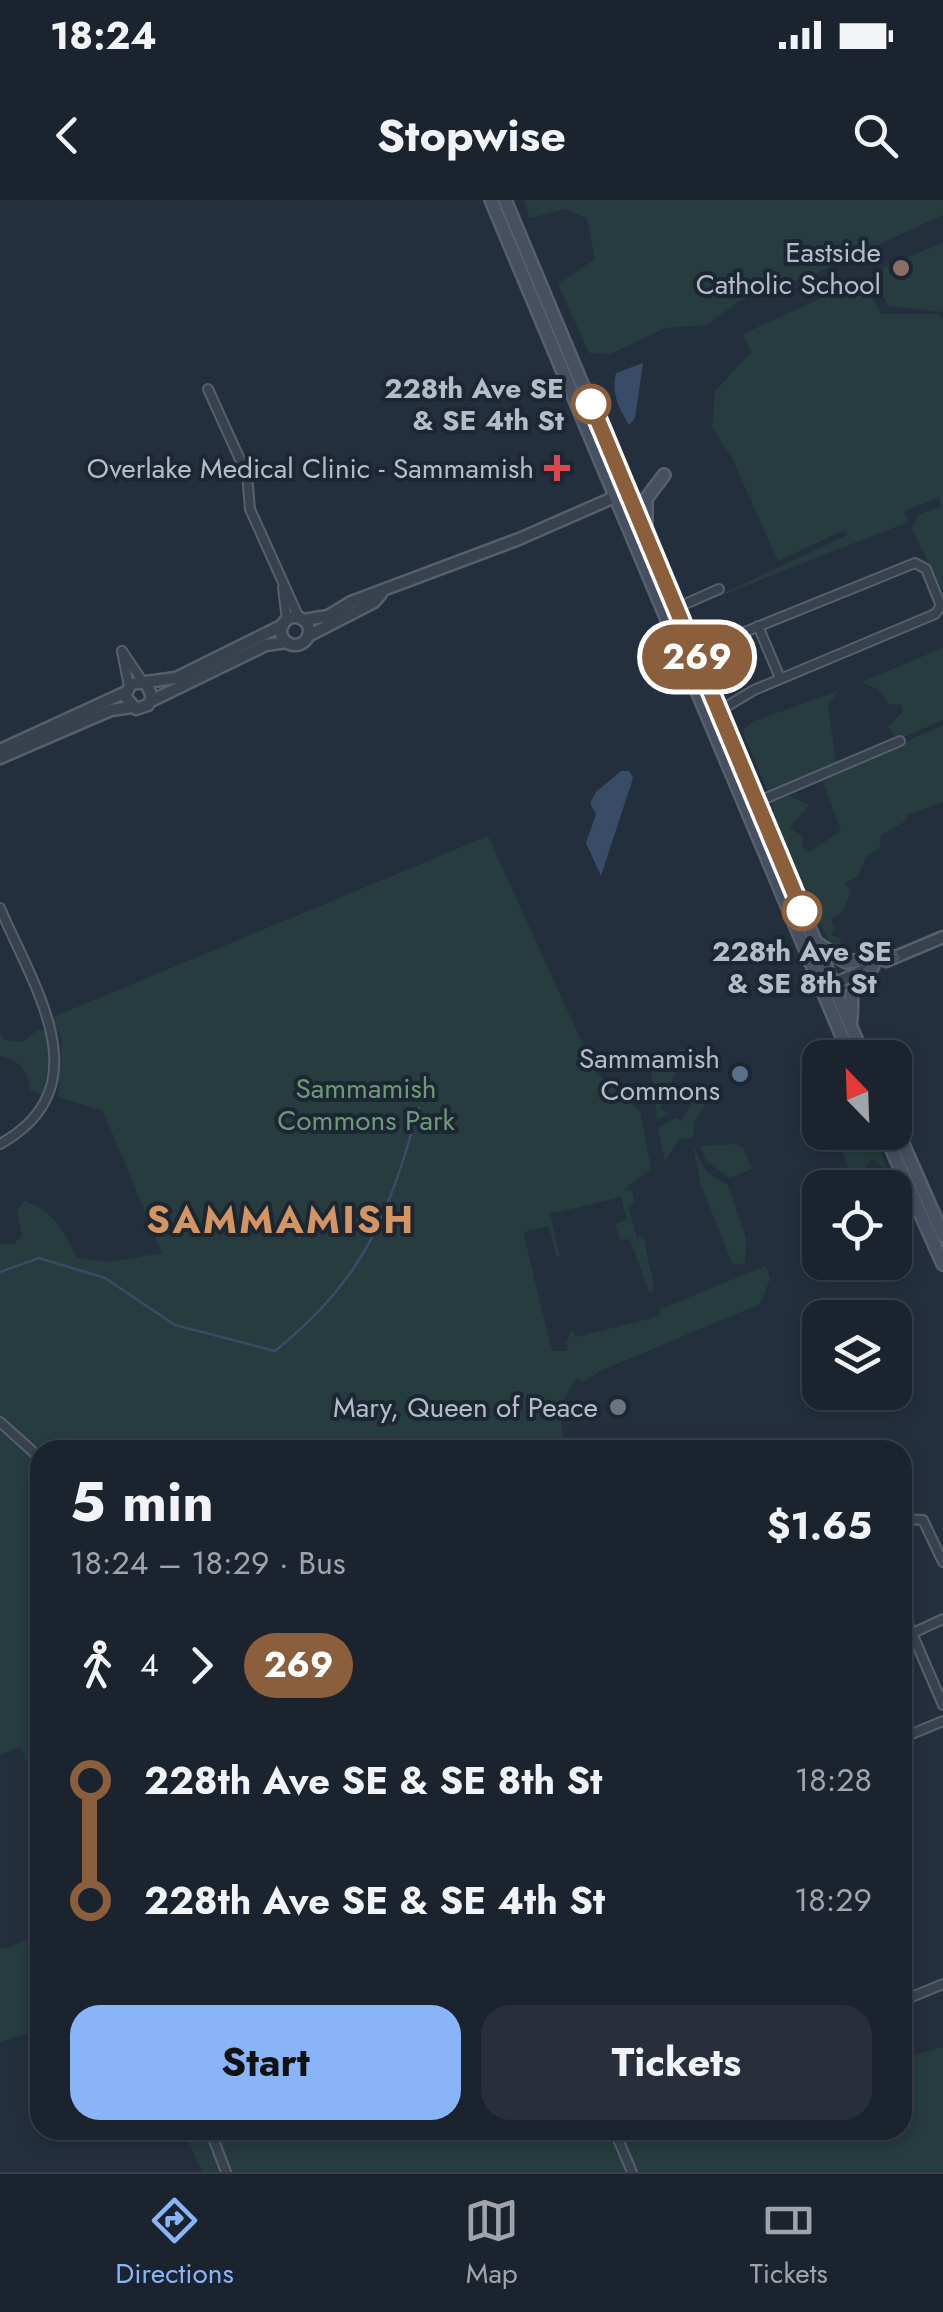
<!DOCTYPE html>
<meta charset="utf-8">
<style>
:root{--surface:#1b232e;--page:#282f3a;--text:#f1f3f6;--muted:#a0a4aa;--line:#39404a;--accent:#8ab4f8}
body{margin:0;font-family:Jost,sans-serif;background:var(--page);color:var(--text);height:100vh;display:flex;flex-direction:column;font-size:38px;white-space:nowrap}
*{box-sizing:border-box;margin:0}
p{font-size:32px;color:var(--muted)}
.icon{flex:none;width:55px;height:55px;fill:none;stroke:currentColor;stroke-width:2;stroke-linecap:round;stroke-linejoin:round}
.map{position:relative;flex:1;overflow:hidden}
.side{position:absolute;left:30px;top:1240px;width:882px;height:700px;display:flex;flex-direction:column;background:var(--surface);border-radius:30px;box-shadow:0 5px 15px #0003,0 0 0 2px var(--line)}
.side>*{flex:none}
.badge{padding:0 20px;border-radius:32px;font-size:35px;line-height:65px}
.needle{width:65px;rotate:337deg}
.controls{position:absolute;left:802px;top:840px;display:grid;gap:20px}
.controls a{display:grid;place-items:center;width:110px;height:110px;border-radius:20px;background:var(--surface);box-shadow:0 5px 15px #0003,0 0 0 2px var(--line);font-size:50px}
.map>.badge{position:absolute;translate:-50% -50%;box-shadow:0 0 0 5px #fff}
.legs{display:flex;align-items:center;gap:15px;height:110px;padding:0 40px;font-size:32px}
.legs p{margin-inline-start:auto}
.headline{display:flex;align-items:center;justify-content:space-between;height:170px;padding:0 40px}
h1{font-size:55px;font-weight:700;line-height:75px}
.cta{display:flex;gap:20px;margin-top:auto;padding:20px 40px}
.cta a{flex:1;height:115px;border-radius:30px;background:var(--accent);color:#111;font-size:40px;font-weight:700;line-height:115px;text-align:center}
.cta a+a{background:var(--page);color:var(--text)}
ul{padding:0 40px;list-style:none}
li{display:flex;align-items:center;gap:35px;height:120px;font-size:38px}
li i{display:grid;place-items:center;width:15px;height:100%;margin:0 12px;background:currentColor}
li i::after{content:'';width:25px;height:25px;margin:-12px;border:8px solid;border-radius:50%;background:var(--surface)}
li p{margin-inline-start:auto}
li:first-child i{background:linear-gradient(#0000 50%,currentColor 0)}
li:last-child i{background:linear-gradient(currentColor 50%,#0000 0)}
.status{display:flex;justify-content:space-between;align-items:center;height:70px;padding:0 50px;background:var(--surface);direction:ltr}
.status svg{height:28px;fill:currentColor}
header{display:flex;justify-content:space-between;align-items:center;height:130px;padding:0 40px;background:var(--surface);font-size:45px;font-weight:700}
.dock{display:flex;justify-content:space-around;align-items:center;height:140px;border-top:2px solid var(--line);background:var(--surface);font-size:28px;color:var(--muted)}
.dock a{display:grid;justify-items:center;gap:5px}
.dock .active{color:var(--accent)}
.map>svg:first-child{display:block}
.green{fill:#263c3f}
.water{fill:#394c67}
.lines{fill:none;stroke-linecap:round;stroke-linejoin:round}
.stream{stroke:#394c67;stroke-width:2.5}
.minor-casing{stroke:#565f6c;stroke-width:12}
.tertiary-casing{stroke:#565f6c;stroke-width:15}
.secondary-casing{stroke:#565f6c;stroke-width:16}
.minor{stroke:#38414e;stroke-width:8}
.tertiary{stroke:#38414e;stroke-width:10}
.secondary{stroke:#465061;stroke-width:11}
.line-1-casing{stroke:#fff;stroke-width:22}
.line-1{stroke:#8b5e3c;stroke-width:15}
.education-dot{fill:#8d6e63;stroke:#1d2633;stroke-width:4}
.stop-1-dot{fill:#fff;stroke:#8b5e3c;stroke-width:5}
.health-dot{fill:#e0444e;stroke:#1d2633;stroke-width:4}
.service-dot{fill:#5c6f8a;stroke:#1d2633;stroke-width:4}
.worship-dot{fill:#6b7280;stroke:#1d2633;stroke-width:4}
.labels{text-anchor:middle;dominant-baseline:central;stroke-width:8;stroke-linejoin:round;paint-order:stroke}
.poi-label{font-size:28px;fill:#b4bcc9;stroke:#1d2633;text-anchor:end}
.stop-label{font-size:28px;font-weight:bold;fill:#b4bcc9;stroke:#1d2633;text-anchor:end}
.park-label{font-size:28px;fill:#6b9a76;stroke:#1d2633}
.district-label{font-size:38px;font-weight:bold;letter-spacing:2.5px;fill:#d59563;stroke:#1d2633}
</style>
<div class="status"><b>18:24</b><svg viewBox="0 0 49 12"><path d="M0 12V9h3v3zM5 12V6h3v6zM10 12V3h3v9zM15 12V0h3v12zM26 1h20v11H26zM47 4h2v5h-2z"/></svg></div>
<header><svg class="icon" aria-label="back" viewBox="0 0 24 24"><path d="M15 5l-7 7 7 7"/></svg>Stopwise<svg class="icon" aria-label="search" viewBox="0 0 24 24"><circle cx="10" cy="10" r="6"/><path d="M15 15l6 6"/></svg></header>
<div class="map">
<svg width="943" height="1972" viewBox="0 0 943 1972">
<rect width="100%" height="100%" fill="#242f3e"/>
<!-- green -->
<g class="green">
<path d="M 524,0 L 943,0 L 943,15 L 817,73 L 739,101 L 707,125 L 666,128 L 610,154 L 589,153 L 558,84 L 595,59 L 587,18 L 566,9 L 530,18 Z"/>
<path d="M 943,43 L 943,112 L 888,106 L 876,81 L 883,67 Z"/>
<path d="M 862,79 L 881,114 L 939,114 L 943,119 L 943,392 L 912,330 L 918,315 L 941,307 L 939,298 L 904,311 L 908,322 L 700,404 L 847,335 L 844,330 L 778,361 L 732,258 L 712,228 L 715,191 L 751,152 L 743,134 Z"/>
<path d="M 943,448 L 943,520 L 897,540 L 888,527 L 902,513 L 902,505 L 888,504 L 878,489 L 861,482 Z"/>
<path d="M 838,491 L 828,506 L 836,562 L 768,592 L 742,531 L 754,521 Z"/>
<path d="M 943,525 L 943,602 L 906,615 L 906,621 L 881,635 L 879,650 L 868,654 L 857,677 L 844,683 L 851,691 L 843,712 L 831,718 L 835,729 L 831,735 L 839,738 L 844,749 L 855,753 L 877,744 L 879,738 L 883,748 C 867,753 854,760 838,750 C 821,739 771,621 772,601 L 788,595 L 809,605 L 790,628 L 803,637 L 802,646 L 809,652 L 841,631 L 822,579 Z"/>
<path d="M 488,636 L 596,873 L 640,911 L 651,969 L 624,990 L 632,991 L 635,1003 L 628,1006 L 647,1075 L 638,1042 L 637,1037 L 643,1036 L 655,1091 L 649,1092 L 630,1039 L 620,1041 L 615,1024 L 627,1020 L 621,997 L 550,1014 L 560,1056 L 556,1057 L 549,1026 L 523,1032 L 552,1151 L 568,1151 L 566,1141 L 572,1131 L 576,1137 L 660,1116 L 660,1109 L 766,1066 L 770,1079 L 760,1104 L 600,1171 L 584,1182 L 577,1178 L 560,1205 L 565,1209 L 561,1222 L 566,1250 L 40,1250 L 40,1593 L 20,1547 L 0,1555 L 0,1044 L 14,1044 L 22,1036 L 17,1011 L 24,1001 C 52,1009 65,1031 76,1057 L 108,1062 L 162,1053 L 103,911 L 58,897 L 62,840 L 51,818 Z"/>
<path d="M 39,829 L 47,832 L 50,858 L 42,895 L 30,890 C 28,869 20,861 0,856 L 0,834 L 5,840 L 23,842 Z"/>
<path d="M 683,848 L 686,850 L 677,852 L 674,876 L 660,909 L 669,914 L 657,920 L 651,870 L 660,859 Z"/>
<path d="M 694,897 L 706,903 L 694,922 L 693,938 L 679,939 L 665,962 L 658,928 L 675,918 L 682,921 Z"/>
<path d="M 830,933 L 872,933 L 890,974 L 872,958 L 863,970 L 852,974 L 836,937 Z"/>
<path d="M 736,944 L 743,947 L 752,969 L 730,978 L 706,961 L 700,946 Z"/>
<path d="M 693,946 L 707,973 L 728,985 L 746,1038 L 745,1063 L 733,1065 L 701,985 Z"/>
<path d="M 40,1734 L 40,1814 L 28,1833 L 0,1842 L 0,1747 L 8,1748 Z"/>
<path d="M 943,1847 L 943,1972 L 202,1972 L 184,1930 L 902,1930 L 903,1858 Z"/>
</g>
<!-- water -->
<g class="water">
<path d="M 643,163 L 635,218 L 629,225 C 619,207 611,194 616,173 Z"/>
<path d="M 621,571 L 629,571 L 633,578 L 601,676 L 586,643 L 596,614 L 590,603 L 596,592 Z"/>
</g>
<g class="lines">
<!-- stream -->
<path class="stream" d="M 0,1072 L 39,1058 L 105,1078 L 175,1125 L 275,1151 C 366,1077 387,1017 419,908"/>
<!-- minor casing -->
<g class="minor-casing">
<g id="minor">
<path d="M 208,189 L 247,275 L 250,309 L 299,418"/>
<path d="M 283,388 L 287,420"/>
<path d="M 676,408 L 719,389"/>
<path d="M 758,426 L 780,478"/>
<path d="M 122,451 L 143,482"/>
<path d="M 122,451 L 129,486"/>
<path d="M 719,511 L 754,490 L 935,414 L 941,406 L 926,369 L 915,363 L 730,438"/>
<path d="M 757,602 L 900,541"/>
<path d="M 0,708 C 34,788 103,887 0,944"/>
<path d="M 0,1222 L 40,1258"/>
<path d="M 902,1319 L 923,1320 L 943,1362"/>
<path d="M 902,1410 L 943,1505"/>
<path d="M 913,1433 L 943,1419"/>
<path d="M 902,1538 L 943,1521"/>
<path d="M 902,1801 L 943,1784"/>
<path d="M 210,1930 L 226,1972"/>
<path d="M 614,1930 L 632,1972"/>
</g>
</g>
<!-- tertiary casing -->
<g class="tertiary-casing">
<g id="tertiary">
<circle cx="295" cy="431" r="14"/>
<path d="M 303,420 L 328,416 L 351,402 L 519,339 L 617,296"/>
<path d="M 308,436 L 374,402 L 381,394"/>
<path d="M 147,485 L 152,497 L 148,505 L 136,509 L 125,496 L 131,484 L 176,478 L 283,425"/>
<path d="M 151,501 L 266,445 L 287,442"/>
<path d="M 0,550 L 126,492"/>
<path d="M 0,558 L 111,510 L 132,507"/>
<path d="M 886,761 L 943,737"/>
<path d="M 827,787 L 871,767"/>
</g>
</g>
<!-- secondary casing -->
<g class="secondary-casing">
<g id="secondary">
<path d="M 491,0 L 851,858"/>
<path d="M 505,0 L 864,858"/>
<path d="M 646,324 L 646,299 L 664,275"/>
<path d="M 820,745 L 846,762 L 894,757"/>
<path d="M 851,820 L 852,793 L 873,766"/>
<path d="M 895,926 L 943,1035"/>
<path d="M 884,932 L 943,1064"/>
</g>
</g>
<!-- minor -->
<use href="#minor" class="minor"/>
<!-- tertiary -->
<use href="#tertiary" class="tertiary"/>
<!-- secondary -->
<use href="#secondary" class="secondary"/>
</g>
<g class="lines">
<!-- line-1 casing -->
<g class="line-1-casing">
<path id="line-1" d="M 591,204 L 802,711"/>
</g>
<!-- line-1 -->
<use href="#line-1" class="line-1"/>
</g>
<!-- markers -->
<circle class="education-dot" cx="901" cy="68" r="10"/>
<g class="stop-1-dot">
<circle cx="591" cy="204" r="18"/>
<circle cx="802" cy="711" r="18"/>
</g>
<path class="health-dot" d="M552 253h10v10h10v10h-10v10h-10v-10h-10v-10h10z"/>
<circle class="service-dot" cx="740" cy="874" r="10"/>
<circle class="worship-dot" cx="618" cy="1207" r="10"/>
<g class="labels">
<!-- poi labels -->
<g class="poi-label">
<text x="881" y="52">Eastside<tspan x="881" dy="32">Catholic School</tspan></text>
<text x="534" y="268">Overlake Medical Clinic - Sammamish</text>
<text x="720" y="858">Sammamish<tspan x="720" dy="32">Commons</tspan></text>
<text x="598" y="1207">Mary, Queen of Peace</text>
</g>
<!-- stop labels -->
<g class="stop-label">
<text x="564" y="188">228th Ave SE<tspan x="564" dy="32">&amp; SE 4th St</tspan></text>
<text x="802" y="751" text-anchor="middle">228th Ave SE<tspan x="802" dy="32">&amp; SE 8th St</tspan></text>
</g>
<!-- park labels -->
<g class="park-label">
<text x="366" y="888">Sammamish<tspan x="366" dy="32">Commons Park</tspan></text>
</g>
<!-- district labels -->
<g class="district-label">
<text x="281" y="1019">SAMMAMISH</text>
</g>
</g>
</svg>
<div class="controls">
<a><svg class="needle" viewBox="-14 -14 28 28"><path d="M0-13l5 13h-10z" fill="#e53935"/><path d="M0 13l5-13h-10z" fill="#a0a4aa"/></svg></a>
<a><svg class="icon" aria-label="locate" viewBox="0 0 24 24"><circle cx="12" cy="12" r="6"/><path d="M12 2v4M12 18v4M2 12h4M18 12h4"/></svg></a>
<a><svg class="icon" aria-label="layers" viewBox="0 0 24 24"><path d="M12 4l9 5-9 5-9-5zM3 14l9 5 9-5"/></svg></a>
</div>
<b class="badge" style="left:697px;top:457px;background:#8b5e3c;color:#fff">269</b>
<section class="side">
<div class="headline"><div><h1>5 min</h1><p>18:24 – 18:29 · Bus</p></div><b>$1.65</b></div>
<div class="legs"><svg class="icon" aria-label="walk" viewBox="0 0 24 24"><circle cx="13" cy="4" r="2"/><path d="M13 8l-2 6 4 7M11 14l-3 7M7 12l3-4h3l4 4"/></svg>4<svg class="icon" aria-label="forward" viewBox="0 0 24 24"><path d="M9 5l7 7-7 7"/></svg><b class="badge" style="background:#8b5e3c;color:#fff">269</b></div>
<ul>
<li><i style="color:#8b5e3c"></i><b>228th Ave SE &amp; SE 8th St</b><p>18:28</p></li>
<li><i style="color:#8b5e3c"></i><b>228th Ave SE &amp; SE 4th St</b><p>18:29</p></li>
</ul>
<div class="cta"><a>Start</a><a>Tickets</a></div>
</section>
</div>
<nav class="dock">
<a class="active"><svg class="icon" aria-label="directions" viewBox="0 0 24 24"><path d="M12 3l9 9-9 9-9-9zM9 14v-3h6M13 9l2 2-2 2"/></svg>Directions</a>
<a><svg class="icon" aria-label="map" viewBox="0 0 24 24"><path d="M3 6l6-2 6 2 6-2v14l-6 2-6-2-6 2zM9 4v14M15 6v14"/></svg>Map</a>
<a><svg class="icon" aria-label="tickets" viewBox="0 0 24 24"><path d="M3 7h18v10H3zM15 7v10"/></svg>Tickets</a>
</nav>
